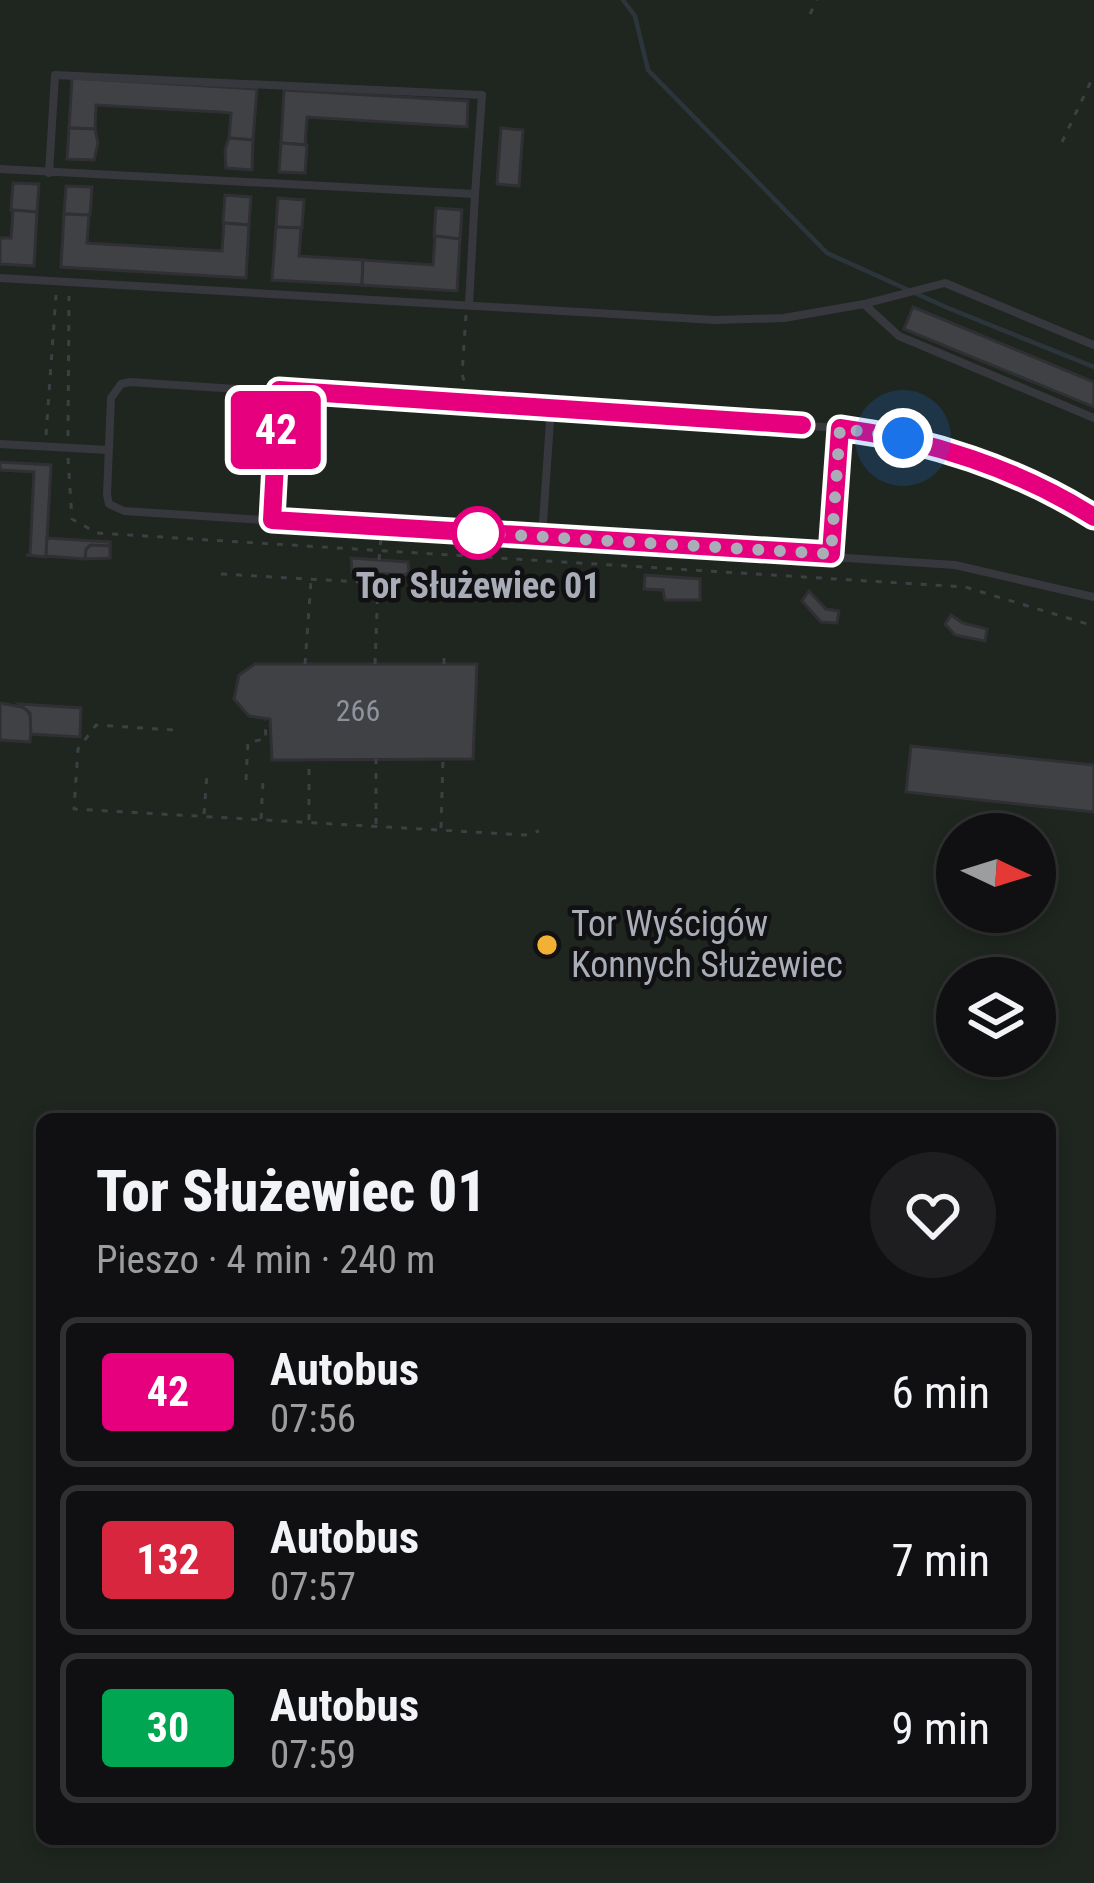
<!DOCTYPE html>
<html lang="pl">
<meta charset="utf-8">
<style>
:root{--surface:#101012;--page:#1e1e20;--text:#f1f3f6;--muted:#9c9d9f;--line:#303032}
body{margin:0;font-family:"Roboto Condensed",sans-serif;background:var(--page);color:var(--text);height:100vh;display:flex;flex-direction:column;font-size:45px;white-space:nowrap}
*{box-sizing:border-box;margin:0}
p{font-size:39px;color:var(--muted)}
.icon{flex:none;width:66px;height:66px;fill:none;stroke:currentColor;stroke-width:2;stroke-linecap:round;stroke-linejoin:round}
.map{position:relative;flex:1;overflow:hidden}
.details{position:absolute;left:36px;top:1113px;width:1020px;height:732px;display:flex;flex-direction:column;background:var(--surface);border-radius:18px;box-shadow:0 6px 18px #0003,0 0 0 3px var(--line)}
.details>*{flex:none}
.badge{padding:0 24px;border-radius:9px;font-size:42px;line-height:78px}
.needle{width:78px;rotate:94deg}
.fabs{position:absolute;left:936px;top:813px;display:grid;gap:24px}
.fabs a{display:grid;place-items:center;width:120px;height:120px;border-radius:50%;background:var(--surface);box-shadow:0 6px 18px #0003,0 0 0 3px var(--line);font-size:60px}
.you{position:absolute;width:60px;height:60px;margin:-30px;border:9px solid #fff;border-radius:50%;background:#1a73e8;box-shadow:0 0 0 18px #1a73e833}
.map>.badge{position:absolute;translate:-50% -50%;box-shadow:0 0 0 6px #fff}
.round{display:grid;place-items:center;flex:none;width:126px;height:126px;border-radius:63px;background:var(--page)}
.headline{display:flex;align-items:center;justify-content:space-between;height:204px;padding:0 60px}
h1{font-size:57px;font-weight:800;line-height:90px}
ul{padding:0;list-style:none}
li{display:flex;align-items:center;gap:36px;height:150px;margin:0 24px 18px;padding:0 36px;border:6px solid var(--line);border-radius:18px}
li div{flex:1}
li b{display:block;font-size:45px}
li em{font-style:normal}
li .badge{min-width:132px;font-weight:700;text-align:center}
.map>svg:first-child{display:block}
.green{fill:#1e261f;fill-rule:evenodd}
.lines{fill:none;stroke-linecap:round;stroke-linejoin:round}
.stream{stroke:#2c353c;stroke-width:4.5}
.building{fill:#404145;stroke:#303034;stroke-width:3}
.path{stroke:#3d3f44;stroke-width:3;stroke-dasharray:6 9;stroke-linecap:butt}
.service{stroke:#37383d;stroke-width:8}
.line-casing{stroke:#fff;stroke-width:27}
.line{stroke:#e6007e;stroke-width:18}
.walk{stroke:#a8adb8;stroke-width:12;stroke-dasharray:0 21.6}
.stop-dot{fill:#fff;stroke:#e6007e;stroke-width:6}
.poi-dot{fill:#f2b134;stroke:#111113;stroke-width:4.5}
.labels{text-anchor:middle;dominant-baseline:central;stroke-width:9;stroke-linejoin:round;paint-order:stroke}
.number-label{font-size:30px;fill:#8e929b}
.stop-label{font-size:36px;font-weight:bold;fill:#a8adb8;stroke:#111113}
.poi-label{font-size:36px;fill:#a8adb8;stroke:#111113;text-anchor:start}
</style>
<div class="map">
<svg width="1094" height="1883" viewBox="0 0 1094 1883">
<rect width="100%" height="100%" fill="#161618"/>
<!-- green -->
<path class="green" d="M 0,0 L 1094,0 L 1094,1883 L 0,1883 ZM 957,834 L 1035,834 L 1035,912 L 957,912 ZM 957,978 L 1035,978 L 1035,1056 L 957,1056 ZM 42,1119 L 1050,1119 L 1050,1839 L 42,1839 Z"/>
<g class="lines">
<!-- stream -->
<path class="stream" d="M 623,0 L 635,16 L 648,70 L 827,253 L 948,308 L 1094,367"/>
</g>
<!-- building -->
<g class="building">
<path d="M 72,78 L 257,89 L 253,140 L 229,138 L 231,113 L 219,112 L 96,105 L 95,129 L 69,128 Z"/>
<path d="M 284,90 L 468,101 L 467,127 L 307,117 L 305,145 L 281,143 Z"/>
<path d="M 69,128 L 95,129 L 98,143 L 94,160 L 67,159 Z"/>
<path d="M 501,128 L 523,130 L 519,186 L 497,184 Z"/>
<path d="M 229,138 L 253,140 L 252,170 L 226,168 L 225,150 Z"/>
<path d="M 281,143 L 307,145 L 305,173 L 279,172 Z"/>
<path d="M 13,183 L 39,184 L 37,212 L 11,210 Z"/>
<path d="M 66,186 L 92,187 L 90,215 L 64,214 Z"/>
<path d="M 225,195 L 251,197 L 249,225 L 223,223 Z"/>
<path d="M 278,198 L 304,200 L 302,228 L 276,227 Z"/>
<path d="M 436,208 L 462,210 L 460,239 L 434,236 Z"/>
<path d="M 13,210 L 37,212 L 34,266 L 0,264 L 0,238 L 11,238 Z"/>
<path d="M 64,214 L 89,215 L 87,243 L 222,251 L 224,223 L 249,225 L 246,278 L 61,267 Z"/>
<path d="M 276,227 L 301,228 L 299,256 L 363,260 L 362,285 L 272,280 Z"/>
<path d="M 435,236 L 460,239 L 457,291 L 362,285 L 363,260 L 433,265 Z"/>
<path d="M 913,307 L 1094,382 L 1094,407 L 904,329 Z"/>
<path d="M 0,462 L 51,465 L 46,557 L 26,555 L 30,555 L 34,472 L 0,470 Z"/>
<path d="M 47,538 L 110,542 L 110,546 L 89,546 L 85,559 L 46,556 Z"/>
<path d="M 91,545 L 110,546 L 110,558 L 85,559 L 86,549 Z"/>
<path d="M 351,558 L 408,562 L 409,572 L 405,575 L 352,572 Z"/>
<path d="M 645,575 L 700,579 L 700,600 L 665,600 L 663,590 L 644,589 Z"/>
<path d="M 809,591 L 826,609 L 839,611 L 837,623 L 821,622 L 802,601 Z"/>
<path d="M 951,615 L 963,623 L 987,629 L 985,641 L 955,635 L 945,624 Z"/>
<path d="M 255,664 L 477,664 L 473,759 L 272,760 L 270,719 L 249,716 L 234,699 L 239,675 Z"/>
<path d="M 0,703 L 27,708 L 32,720 L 30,742 L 0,740 Z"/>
<path d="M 19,704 L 81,708 L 80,737 L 31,734 L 30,713 Z"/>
<path d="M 911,746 L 1094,765 L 1094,812 L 906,792 Z"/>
</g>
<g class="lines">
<!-- path -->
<g class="path">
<path d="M 810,14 L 817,0"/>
<path d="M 1062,142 L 1094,75"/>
<path d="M 466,315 L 462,374 L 468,394"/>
<path d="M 46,435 L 56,295"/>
<path d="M 68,436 L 69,296"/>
<path d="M 68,458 L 72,519 L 97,533 L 965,587 L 1094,626"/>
<path d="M 379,560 L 381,538"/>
<path d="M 221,574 L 378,583 L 379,574"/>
<path d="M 305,664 L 311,581"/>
<path d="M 375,664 L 378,585"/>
<path d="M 444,664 L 444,650"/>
<path d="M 173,730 L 96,725 L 78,749 L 74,809 L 525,835 L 539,831"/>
<path d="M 246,780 L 248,742 L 266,739 L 265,720"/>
<path d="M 204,814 L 207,774"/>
<path d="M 261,819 L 263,781"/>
<path d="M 309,820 L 309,760"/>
<path d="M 376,824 L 376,759"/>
<path d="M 441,828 L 443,759"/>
</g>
<!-- service -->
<g class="service">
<path d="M 0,169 L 475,194 L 469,305"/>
<path d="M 49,173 L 55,75 L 482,95 L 475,194"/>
<path d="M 0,278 L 715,320 L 784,318 L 864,304 L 945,283 L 1094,345"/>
<path d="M 865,305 L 899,336 L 1094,418"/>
<path d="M 0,444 L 108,450"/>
<path d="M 1094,517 C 1019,468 928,439 840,428 L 130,382 L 121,384 L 111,398 L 107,495 L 109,504 L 124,511 L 955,565 L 1094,597"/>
<path d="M 272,519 L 279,390"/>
<path d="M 542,537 L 551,407"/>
<path d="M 831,554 L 840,428"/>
</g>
</g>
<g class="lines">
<!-- line casing -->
<g class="line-casing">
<path id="line" d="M 802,425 L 279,390 L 272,520 L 831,554 L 840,428 C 929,440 1018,469 1094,517"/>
</g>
<!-- line -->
<use href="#line" class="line"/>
<!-- walk -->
<path class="walk" d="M 478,533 L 831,554 L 840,428 L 903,438"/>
</g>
<!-- markers -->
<circle class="stop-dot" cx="478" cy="533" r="24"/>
<circle class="poi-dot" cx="547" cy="945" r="12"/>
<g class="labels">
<!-- number labels -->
<g class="number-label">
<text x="358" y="710">266</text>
</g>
<!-- stop labels -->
<g class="stop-label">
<text x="478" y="586">Tor Służewiec 01</text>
</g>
<!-- poi labels -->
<g class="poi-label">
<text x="571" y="924">Tor Wyścigów<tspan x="571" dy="41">Konnych Służewiec</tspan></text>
</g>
</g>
</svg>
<div class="fabs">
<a><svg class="needle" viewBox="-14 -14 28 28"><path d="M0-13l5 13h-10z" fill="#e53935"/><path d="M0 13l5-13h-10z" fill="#9c9d9f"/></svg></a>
<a><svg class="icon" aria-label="layers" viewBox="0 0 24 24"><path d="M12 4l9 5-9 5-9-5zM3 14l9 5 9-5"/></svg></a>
</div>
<div class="you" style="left:903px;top:438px"></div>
<b class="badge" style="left:276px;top:430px;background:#e6007e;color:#fff">42</b>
<section class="details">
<div class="headline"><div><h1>Tor Służewiec 01</h1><p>Pieszo · 4 min · 240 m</p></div><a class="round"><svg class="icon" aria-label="heart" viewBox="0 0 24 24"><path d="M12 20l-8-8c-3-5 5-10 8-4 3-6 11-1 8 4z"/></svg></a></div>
<ul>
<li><span class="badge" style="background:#e6007e;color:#fff">42</span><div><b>Autobus</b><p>07:56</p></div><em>6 min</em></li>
<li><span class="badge" style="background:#d7263d;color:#fff">132</span><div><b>Autobus</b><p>07:57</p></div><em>7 min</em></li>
<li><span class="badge" style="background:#00a651;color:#fff">30</span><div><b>Autobus</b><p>07:59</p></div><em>9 min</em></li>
</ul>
</section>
</div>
